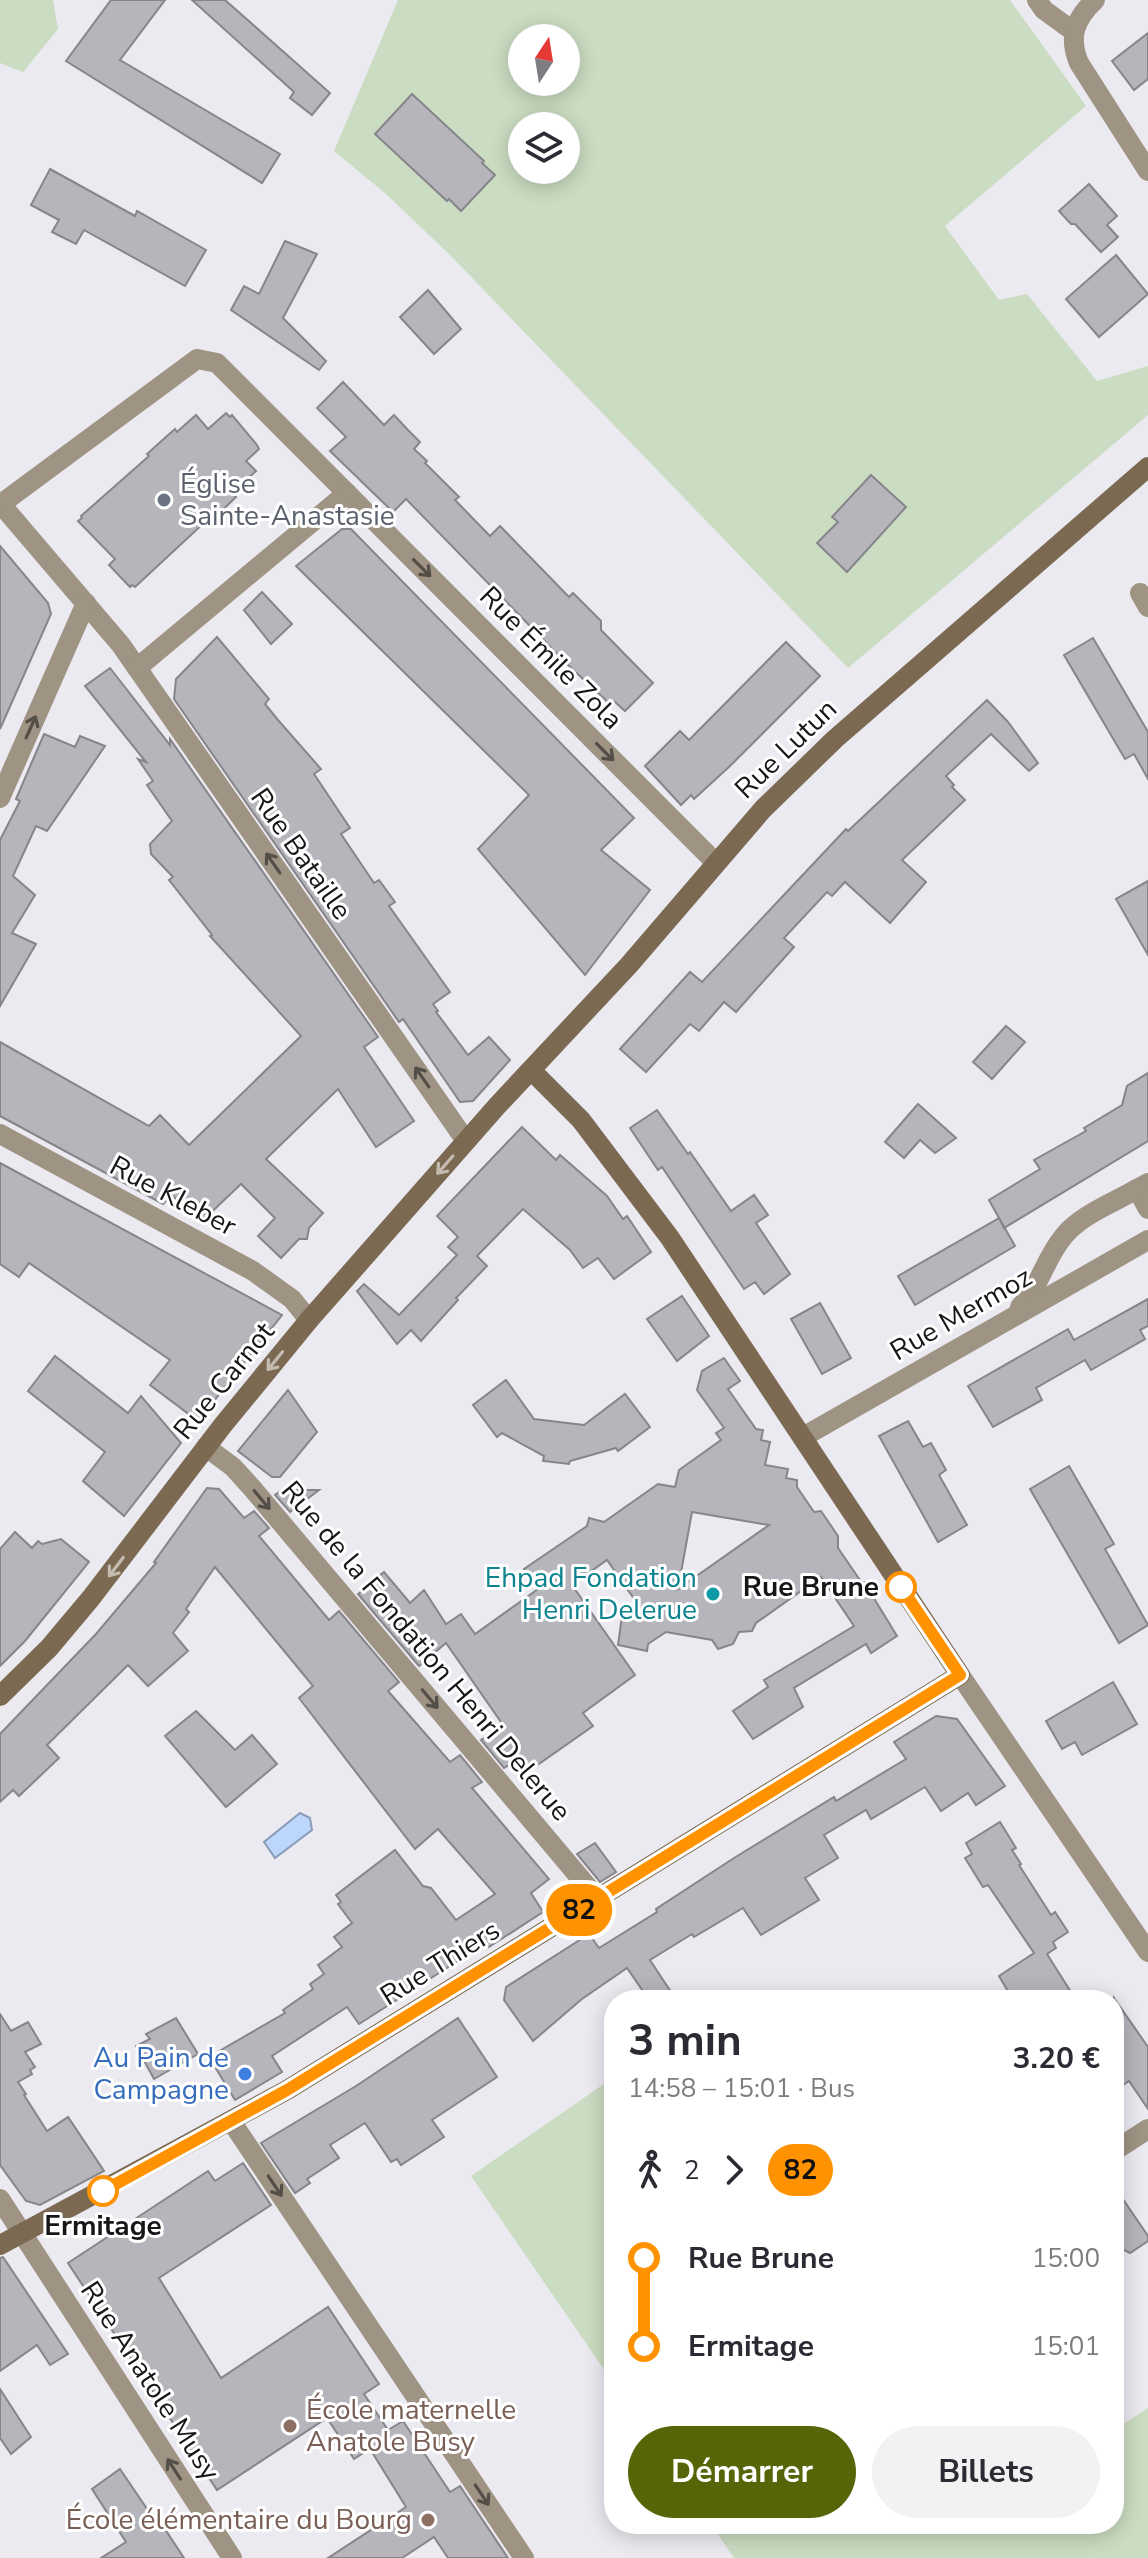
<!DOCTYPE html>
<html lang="fr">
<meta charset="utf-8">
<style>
:root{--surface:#fff;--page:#f2f2f3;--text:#2b2b33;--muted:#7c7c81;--accent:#576407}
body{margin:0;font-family:"Nunito Sans",sans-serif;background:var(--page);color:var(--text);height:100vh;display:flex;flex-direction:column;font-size:30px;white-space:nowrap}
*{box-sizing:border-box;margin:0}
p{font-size:26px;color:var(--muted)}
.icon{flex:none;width:44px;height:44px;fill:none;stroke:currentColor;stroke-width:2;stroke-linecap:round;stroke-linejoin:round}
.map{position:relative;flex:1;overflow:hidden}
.panel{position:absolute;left:604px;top:1990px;width:520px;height:544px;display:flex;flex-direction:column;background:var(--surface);border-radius:32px;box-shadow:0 4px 20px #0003}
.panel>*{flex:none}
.badge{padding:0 16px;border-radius:26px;font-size:28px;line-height:52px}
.needle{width:52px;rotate:12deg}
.buttons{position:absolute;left:508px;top:24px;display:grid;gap:16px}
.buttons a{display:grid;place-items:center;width:72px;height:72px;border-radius:50%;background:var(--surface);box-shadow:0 4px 20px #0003;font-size:40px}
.map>.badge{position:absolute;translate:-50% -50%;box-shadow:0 0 0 4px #fff}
.legs{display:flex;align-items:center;gap:12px;height:88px;padding:0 24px;font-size:26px}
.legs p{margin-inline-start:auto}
.overview{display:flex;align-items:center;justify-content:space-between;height:136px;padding:0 24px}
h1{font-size:44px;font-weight:700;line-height:60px}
.cta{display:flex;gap:16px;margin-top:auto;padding:16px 24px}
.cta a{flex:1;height:92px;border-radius:48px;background:var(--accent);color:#fff;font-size:32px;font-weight:700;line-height:92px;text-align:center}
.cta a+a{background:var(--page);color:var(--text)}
ul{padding:0 24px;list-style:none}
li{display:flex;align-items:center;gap:28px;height:88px;font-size:30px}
li i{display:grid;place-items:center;width:12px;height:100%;margin:0 10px;background:currentColor}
li i::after{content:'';width:20px;height:20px;margin:-10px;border:6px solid;border-radius:50%;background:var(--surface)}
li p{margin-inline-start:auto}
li:first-child i{background:linear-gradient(#0000 50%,currentColor 0)}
li:last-child i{background:linear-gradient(currentColor 50%,#0000 0)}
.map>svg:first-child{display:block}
.green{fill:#cadcc1;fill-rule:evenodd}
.water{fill:#bcd6fc;stroke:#8a9cb8;stroke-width:2}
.building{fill:#b6b5bb;stroke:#85858a;stroke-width:2;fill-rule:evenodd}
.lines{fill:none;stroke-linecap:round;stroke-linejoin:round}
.minor{stroke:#9f9383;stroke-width:20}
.tertiary{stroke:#9f9383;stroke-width:20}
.secondary{stroke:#7b6952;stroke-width:20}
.oneway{stroke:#544e48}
.oneway2{stroke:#c4bcb1}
.line-1-casing{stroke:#fff;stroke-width:18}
.line-1{stroke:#ff9200;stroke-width:12}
.worship-dot{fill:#6b7280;stroke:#fff;stroke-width:3}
.stop-1-dot{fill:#fff;stroke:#ff9200;stroke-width:4}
.culture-dot{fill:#0f9aa8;stroke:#fff;stroke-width:3}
.shop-dot{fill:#3f7fe0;stroke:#fff;stroke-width:3}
.education-dot{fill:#8d6e63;stroke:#fff;stroke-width:3}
.labels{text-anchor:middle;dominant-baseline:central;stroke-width:6;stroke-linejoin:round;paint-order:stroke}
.worship-label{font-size:28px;fill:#5b616d;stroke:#fff;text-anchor:start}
.street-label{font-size:28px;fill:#161618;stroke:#fff}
.culture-label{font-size:28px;fill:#0d838f;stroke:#fff;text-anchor:end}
.stop-label{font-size:28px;font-weight:bold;fill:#161618;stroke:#fff;text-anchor:end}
.shop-label{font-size:28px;fill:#366cbe;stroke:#fff;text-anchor:end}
.education-label{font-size:28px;fill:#785e54;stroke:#fff;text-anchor:start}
</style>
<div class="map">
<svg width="1148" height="2558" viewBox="0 0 1148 2558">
<rect width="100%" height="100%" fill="#ebeaf0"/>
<!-- green -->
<g class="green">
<path d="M 0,0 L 53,0 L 58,29 L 23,72 L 0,63 Z"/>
<path d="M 398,0 L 1010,0 L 1086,106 L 945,226 L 999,300 L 1027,294 L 1097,381 L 1148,366 L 1148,415 L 848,668 L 451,256 L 385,193 L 334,151 ZM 522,38 L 566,38 L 566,82 L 522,82 ZM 522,126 L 566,126 L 566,170 L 522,170 Z"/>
<path d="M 614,2077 L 614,2384 L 471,2176 Z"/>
<path d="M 1148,2408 L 1148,2558 L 734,2558 L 711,2524 L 1114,2524 L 1114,2430 Z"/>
</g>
<!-- water -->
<path class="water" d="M 300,1813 L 310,1818 L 312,1830 L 275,1858 L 264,1842 Z"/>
<!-- building -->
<g class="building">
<path d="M 111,0 L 165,0 L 120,60 L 280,154 L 262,183 L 66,61 Z"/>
<path d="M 192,0 L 225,0 L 330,93 L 312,115 L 290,98 L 294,92 Z"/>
<path d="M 1148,33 L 1148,79 L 1134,90 L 1112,61 Z"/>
<path d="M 412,94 L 484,161 L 482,163 L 495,175 L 461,211 L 449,199 L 447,201 L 375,134 Z"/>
<path d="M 50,169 L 135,216 L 137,211 L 206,250 L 185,286 L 84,230 L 76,244 L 52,232 L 59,220 L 31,205 Z"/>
<path d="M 1089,184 L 1117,216 L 1107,225 L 1118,237 L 1101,252 L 1075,224 L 1071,224 L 1059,211 Z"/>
<path d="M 285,241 L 317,254 L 283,318 L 326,361 L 319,370 L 231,310 L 244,286 L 259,294 Z"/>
<path d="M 1116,255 L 1148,294 L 1099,337 L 1066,299 Z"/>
<path d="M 428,290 L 461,329 L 434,354 L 400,317 Z"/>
<path d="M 343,382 L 384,425 L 394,415 L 408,430 L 420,442 L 414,449 L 427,461 L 425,463 L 459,497 L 455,500 L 490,536 L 500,526 L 569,597 L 573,593 L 601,621 L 601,630 L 653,683 L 625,711 L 615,702 L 612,706 L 568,665 L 406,499 L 393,512 L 330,451 L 346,437 L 317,408 Z"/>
<path d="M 226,413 L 230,417 L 232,415 L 257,445 L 259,449 L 246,461 L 256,471 L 232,493 L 236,497 L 208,524 L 206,521 L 135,587 L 132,585 L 130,587 L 109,565 L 115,559 L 78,521 L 82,518 L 81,516 L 149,456 L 147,454 L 167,436 L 175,429 L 177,432 L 196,415 L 208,429 Z"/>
<path d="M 871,475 L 906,507 L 847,572 L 817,543 L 838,522 L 832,517 Z"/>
<path d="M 342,529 L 351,529 L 634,818 L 601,850 L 650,890 L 585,975 L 478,849 L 529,795 L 296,566 Z"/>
<path d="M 0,546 L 48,603 L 51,614 L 0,729 Z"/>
<path d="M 262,592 L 292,624 L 271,644 L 244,610 Z"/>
<path d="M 217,637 L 269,699 L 265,704 L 278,720 L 321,769 L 314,774 L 350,828 L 341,834 L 374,883 L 379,880 L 395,902 L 389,906 L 450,992 L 433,1004 L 438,1011 L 436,1012 L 468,1055 L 489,1037 L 510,1060 L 473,1101 L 460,1102 L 403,1019 L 399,1022 L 174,699 L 176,679 Z"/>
<path d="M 1093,638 L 1148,732 L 1148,779 L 1134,754 L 1125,759 L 1064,655 Z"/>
<path d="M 786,642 L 820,676 L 730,766 L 694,799 L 691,795 L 681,805 L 645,766 L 680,731 L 689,740 Z"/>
<path d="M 110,668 L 170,745 L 170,739 L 378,1037 L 364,1047 L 414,1121 L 376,1147 L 338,1089 L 266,1159 L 323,1213 L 309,1228 L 307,1239 L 299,1239 L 281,1258 L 258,1236 L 275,1218 L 241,1184 L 200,1223 L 172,1195 L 163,1204 L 0,1116 L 0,1042 L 149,1126 L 160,1115 L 189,1145 L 301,1036 L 210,936 L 212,935 L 169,880 L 173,877 L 151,854 L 150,844 L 172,821 L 147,785 L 153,781 L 138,759 L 146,762 L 85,686 Z"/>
<path d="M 987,700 L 1008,722 L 1038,763 L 1029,771 L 991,734 L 946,776 L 954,785 L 952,787 L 965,800 L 902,860 L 926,882 L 890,923 L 845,882 L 832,896 L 827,892 L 784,938 L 794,947 L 736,1012 L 724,1002 L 699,1031 L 690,1024 L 646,1072 L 620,1049 L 690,972 L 702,982 L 846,829 L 848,831 Z"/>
<path d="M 44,734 L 75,747 L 80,736 L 105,746 L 47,831 L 36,826 L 13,876 L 35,895 L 12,933 L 36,944 L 0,1006 L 0,840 L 20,801 L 16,799 Z"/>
<path d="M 1148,881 L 1148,955 L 1116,899 Z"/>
<path d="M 1006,1026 L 1025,1042 L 992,1079 L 973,1062 Z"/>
<path d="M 1148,1073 L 1148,1141 L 1004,1228 L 999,1218 L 1015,1246 L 915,1305 L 898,1276 L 999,1218 L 989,1200 L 1040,1169 L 1034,1160 L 1086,1131 L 1084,1128 L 1122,1105 L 1127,1086 Z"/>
<path d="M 918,1104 L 956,1138 L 935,1153 L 920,1140 L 904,1158 L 885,1142 Z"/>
<path d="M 657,1110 L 688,1154 L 690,1152 L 731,1211 L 754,1195 L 768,1215 L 756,1223 L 790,1274 L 764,1294 L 755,1282 L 744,1289 L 662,1167 L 658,1170 L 630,1128 Z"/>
<path d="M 522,1127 L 556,1160 L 560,1155 L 607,1196 L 623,1219 L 627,1216 L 651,1252 L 614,1279 L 598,1258 L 583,1268 L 570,1250 L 523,1209 L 477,1256 L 487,1266 L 456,1298 L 458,1300 L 421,1341 L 411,1330 L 397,1344 L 357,1291 L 364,1284 L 399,1315 L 457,1255 L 448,1247 L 458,1237 L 437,1216 Z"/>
<path d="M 0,1163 L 282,1315 L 198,1421 L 150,1385 L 170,1360 L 29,1263 L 19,1277 L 0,1264 Z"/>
<path d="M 682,1296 L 709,1336 L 677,1361 L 647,1319 Z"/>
<path d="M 1148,1299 L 1148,1326 L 1140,1330 L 1145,1339 L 1091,1370 L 1085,1360 L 1036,1388 L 1042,1400 L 993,1427 L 968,1386 L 1068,1329 L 1074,1340 Z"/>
<path d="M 820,1303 L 851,1358 L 822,1374 L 791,1319 Z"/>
<path d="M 55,1356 L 128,1413 L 141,1396 L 181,1443 L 124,1516 L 83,1481 L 105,1452 L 28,1391 Z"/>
<path d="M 724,1358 L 740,1381 L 728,1389 L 756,1429 L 763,1430 L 761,1440 L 770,1442 L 765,1465 L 788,1469 L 786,1478 L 797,1480 L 797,1487 L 814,1512 L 821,1511 L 838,1536 L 838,1548 L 862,1583 L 864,1582 L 897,1636 L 871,1653 L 866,1644 L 794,1688 L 803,1707 L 753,1739 L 733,1711 L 768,1687 L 764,1680 L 854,1626 L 821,1577 L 756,1623 L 752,1631 L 739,1632 L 733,1644 L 718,1649 L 712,1640 L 666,1632 L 648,1644 L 647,1651 L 618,1645 L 622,1616 L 648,1619 L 607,1560 L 572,1585 L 635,1675 L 583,1713 L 593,1726 L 523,1775 L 514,1762 L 504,1768 L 481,1740 L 503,1725 L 446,1643 L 419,1666 L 358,1594 L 384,1572 L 410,1603 L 424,1590 L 446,1624 L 461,1614 L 475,1634 L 538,1589 L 524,1569 L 587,1526 L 589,1518 L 604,1522 L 658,1484 L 675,1487 L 679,1470 L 721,1440 L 716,1433 L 724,1428 L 697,1390 L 702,1371 ZM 692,1512 L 769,1525 L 678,1589 Z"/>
<path d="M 506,1380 L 534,1419 L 584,1425 L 625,1394 L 650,1427 L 618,1451 L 616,1448 L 570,1461 L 569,1464 L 543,1461 L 544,1456 L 502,1433 L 497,1437 L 473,1405 Z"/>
<path d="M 288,1390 L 317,1432 L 280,1477 L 272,1477 L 238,1451 Z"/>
<path d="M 908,1421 L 923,1447 L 931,1443 L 946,1470 L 939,1475 L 967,1525 L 938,1542 L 879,1436 Z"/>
<path d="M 1069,1466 L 1114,1544 L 1105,1549 L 1148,1625 L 1119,1643 L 1030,1489 Z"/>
<path d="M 207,1488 L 219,1489 L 244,1518 L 254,1511 L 269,1528 L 259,1536 L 329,1620 L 339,1611 L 399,1682 L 388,1691 L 450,1762 L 460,1755 L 482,1782 L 472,1788 L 549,1879 L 531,1893 L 543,1912 L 489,1947 L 486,1943 L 359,2024 L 347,2007 L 272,2056 L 282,2072 L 235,2100 L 209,2057 L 285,2013 L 283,2010 L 313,1989 L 310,1984 L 324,1974 L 318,1965 L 342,1947 L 334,1937 L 352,1923 L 338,1904 L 341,1902 L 336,1895 L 395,1850 L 423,1886 L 431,1888 L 456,1920 L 495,1894 L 438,1829 L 415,1849 L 299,1698 L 313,1686 L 215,1567 L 186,1609 L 189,1612 L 173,1633 L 188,1651 L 148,1686 L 128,1665 L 47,1745 L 59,1758 L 19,1796 L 13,1790 L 0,1802 L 0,1734 L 96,1634 L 156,1563 L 154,1562 Z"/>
<path d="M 282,1490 L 319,1490 L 290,1512 L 275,1495 Z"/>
<path d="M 15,1532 L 32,1548 L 38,1541 L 42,1544 L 61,1539 L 89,1562 L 25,1641 L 0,1666 L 0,1549 Z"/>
<path d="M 1113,1682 L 1137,1724 L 1082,1755 L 1075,1742 L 1062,1749 L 1046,1721 Z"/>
<path d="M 196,1711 L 235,1750 L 252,1735 L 277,1764 L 226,1807 L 165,1736 Z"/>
<path d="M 936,1716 L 957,1719 L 1005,1786 L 976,1805 L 968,1793 L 941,1811 L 925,1787 L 871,1819 L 866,1810 L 824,1835 L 838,1858 L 805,1878 L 819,1900 L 761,1935 L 743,1908 L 694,1937 L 692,1934 L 650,1960 L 671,1992 L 659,2000 L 649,2000 L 627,1968 L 582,1999 L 533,2041 L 504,2000 L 506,1987 L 589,1934 L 599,1948 L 657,1912 L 656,1909 L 734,1858 L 834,1797 L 836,1801 L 906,1759 L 894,1742 Z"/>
<path d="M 1000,1822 L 1016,1848 L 1012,1850 L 1021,1864 L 1019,1865 L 1051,1915 L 1055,1912 L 1068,1932 L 1053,1942 L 1056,1948 L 1047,1954 L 1076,2000 L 1013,2000 L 999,1976 L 1034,1953 L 988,1885 L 983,1887 L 965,1858 L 972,1854 L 966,1843 Z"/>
<path d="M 595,1843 L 616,1872 L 600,1882 L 577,1854 Z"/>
<path d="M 1114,1998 L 1148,2047 L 1148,2109 L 1129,2081 L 1114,2091 Z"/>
<path d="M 0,2014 L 11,2031 L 28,2022 L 41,2044 L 25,2052 L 35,2067 L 30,2070 L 32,2074 L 18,2082 L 26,2094 L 24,2095 L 47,2131 L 68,2117 L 104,2171 L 40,2205 L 26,2201 L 0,2165 Z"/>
<path d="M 176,2018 L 198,2054 L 154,2079 L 136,2046 L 150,2039 L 146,2034 Z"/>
<path d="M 458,2018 L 497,2077 L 432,2120 L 444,2137 L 401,2165 L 397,2159 L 391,2162 L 365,2123 L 330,2145 L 339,2158 L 307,2179 L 310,2183 L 295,2193 L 261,2143 L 356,2086 Z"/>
<path d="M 243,2163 L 271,2205 L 159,2278 L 221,2378 L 328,2307 L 379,2384 L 364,2394 L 388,2430 L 403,2421 L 450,2492 L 460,2486 L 508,2558 L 448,2558 L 434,2537 L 402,2558 L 328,2558 L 406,2507 L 370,2449 L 354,2459 L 327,2418 L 217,2490 L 68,2263 L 208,2171 L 215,2181 Z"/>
<path d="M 1114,2186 L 1148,2236 L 1148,2241 L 1130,2253 L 1114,2245 Z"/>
<path d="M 3,2257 L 68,2354 L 50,2365 L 37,2345 L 0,2371 L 0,2258 Z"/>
<path d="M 0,2389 L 31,2437 L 11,2454 L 0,2438 Z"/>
<path d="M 120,2469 L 156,2522 L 159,2520 L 184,2558 L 101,2558 L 126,2542 L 92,2489 Z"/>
</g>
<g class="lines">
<!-- minor -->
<g class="minor">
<path d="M 1037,0 L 1044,10 L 1073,31"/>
<path d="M 1095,0 C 1075,19 1068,37 1079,63 L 1148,171"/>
<path d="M 0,503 L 121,645 L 466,1141"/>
<path d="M 1,504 L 197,359 L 217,363 L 715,862"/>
<path d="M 1140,593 L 1148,607"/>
<path d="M 137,668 L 347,493"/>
<path d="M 0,798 L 86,603"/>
<path d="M 0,1134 L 253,1271 L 292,1299 L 309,1320"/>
<path d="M 1148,1183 L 1137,1189 L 1148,1209"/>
<path d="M 1020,1307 C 1041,1284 1045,1259 1063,1237 C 1080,1215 1113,1203 1137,1189"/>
<path d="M 803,1437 L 1148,1240"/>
<path d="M 206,1447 L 233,1467 L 252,1488 L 597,1898"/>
<path d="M 231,2121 L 524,2558"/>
<path d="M 1114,2151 L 1148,2129"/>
<path d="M 0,2199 L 232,2558"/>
</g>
<!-- tertiary -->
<path class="tertiary" d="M 960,1675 L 1148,1952"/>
<!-- secondary -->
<g class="secondary">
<path d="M 0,1696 L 49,1648 L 91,1598 L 223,1425 L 309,1320 L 497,1106 L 629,965 L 763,809 L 835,739 L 1148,467"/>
<path d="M 0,2245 L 287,2090 L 960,1675 L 670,1238 L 581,1120 L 531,1070"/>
</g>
</g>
<!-- one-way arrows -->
<defs><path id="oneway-shaft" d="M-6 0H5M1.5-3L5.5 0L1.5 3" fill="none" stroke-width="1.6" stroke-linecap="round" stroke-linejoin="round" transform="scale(2)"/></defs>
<g class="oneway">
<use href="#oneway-shaft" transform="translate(422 568) rotate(45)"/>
<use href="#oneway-shaft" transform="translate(31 727) rotate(-66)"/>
<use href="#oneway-shaft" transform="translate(605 752) rotate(45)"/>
<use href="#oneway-shaft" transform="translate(273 863) rotate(-125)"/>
<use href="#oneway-shaft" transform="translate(422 1077) rotate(-125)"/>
<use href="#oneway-shaft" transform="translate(262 1500) rotate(50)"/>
<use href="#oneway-shaft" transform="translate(430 1699) rotate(50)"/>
<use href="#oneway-shaft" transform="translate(275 2186) rotate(56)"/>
<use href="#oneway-shaft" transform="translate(174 2469) rotate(-123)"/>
<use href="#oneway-shaft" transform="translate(482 2495) rotate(56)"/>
</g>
<g class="oneway2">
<use href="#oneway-shaft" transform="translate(445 1165) rotate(131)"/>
<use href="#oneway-shaft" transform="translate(275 1361) rotate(129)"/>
<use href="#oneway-shaft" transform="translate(116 1567) rotate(127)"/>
</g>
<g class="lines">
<!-- line-1 casing -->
<g class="line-1-casing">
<path id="line-1" d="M 103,2191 L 287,2090 L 960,1675 L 901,1587"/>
</g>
<!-- line-1 -->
<use href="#line-1" class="line-1"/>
</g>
<!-- markers -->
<circle class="worship-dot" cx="164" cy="500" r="8"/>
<g class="stop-1-dot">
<circle cx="901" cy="1587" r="14"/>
<circle cx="103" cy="2191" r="14"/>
</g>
<circle class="culture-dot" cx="713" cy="1594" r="8"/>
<circle class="shop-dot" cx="245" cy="2074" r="8"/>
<g class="education-dot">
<circle cx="290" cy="2426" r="8"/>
<circle cx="428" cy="2520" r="8"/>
</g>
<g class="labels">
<!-- worship labels -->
<g class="worship-label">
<text x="180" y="484">Église<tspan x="180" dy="32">Sainte-Anastasie</tspan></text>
</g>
<!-- street labels -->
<g class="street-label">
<text transform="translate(551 658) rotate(45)">Rue Émile Zola</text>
<text transform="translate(786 749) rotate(-44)">Rue Lutun</text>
<text transform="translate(301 854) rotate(55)">Rue Bataille</text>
<text transform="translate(173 1196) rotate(28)">Rue Kleber</text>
<text transform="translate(961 1314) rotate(-30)">Rue Mermoz</text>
<text transform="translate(224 1381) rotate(-51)">Rue Carnot</text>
<text transform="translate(426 1651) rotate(50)">Rue de la Fondation Henri Delerue</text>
<text transform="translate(440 1963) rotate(-32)">Rue Thiers</text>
<text transform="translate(150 2381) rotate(57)">Rue Anatole Musy</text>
</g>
<!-- culture labels -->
<g class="culture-label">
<text x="697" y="1578">Ehpad Fondation<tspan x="697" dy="32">Henri Delerue</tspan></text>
</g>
<!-- stop labels -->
<g class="stop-label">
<text x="879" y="1587">Rue Brune</text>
<text x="103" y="2226" text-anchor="middle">Ermitage</text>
</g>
<!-- shop labels -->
<g class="shop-label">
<text x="229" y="2058">Au Pain de<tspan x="229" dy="32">Campagne</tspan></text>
</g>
<!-- education labels -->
<g class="education-label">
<text x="306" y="2410">École maternelle<tspan x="306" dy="32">Anatole Busy</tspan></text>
<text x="412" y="2520" text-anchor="end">École élémentaire du Bourg</text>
</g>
</g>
</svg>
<div class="buttons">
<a><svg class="needle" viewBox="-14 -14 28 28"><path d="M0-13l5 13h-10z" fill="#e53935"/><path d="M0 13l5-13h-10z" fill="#7c7c81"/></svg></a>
<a><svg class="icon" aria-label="layers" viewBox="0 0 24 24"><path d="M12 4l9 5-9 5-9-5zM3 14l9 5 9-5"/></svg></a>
</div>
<b class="badge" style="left:579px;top:1910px;background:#ff9200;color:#111">82</b>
<section class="panel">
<div class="overview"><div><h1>3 min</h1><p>14:58 – 15:01 · Bus</p></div><b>3.20 €</b></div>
<div class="legs"><svg class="icon" aria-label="walk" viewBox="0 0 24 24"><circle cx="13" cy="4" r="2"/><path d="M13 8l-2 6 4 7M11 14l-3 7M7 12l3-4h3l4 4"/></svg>2<svg class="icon" aria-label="forward" viewBox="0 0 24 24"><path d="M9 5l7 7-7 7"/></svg><b class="badge" style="background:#ff9200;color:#111">82</b></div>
<ul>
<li><i style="color:#ff9200"></i><b>Rue Brune</b><p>15:00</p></li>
<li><i style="color:#ff9200"></i><b>Ermitage</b><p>15:01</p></li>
</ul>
<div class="cta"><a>Démarrer</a><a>Billets</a></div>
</section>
</div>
